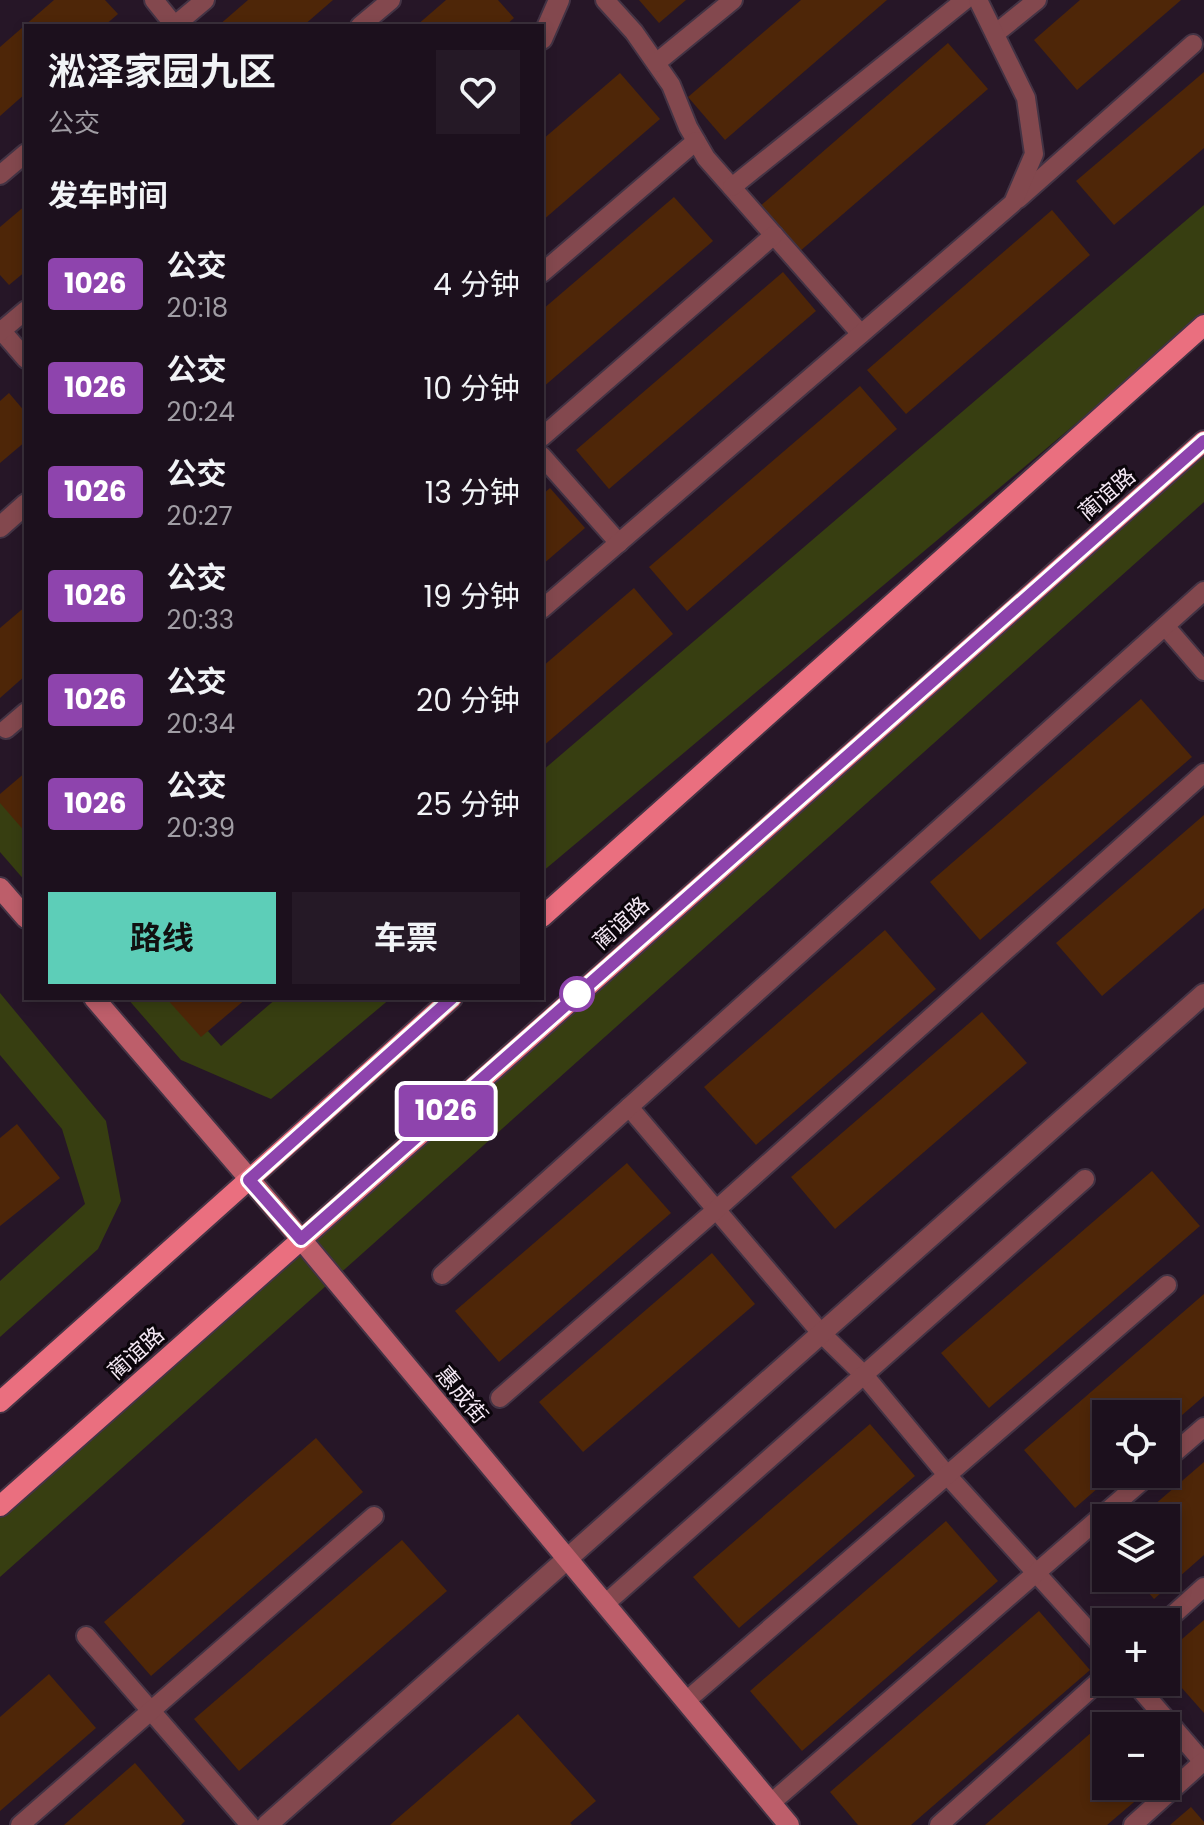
<!DOCTYPE html>
<html lang="zh">
<meta charset="utf-8">
<style>
:root{--surface:#1c101d;--page:#251926;--text:#f1f3f6;--muted:#a09da4;--line:#3a303b;--accent:#5dceb8}
body{margin:0;font-family:Poppins,"Noto Sans SC",sans-serif;background:var(--page);color:var(--text);height:100vh;display:flex;flex-direction:column;font-size:30px;white-space:nowrap}
*{box-sizing:border-box;margin:0}
p{font-size:26px;color:var(--muted)}
.icon{flex:none;width:44px;height:44px;fill:none;stroke:currentColor;stroke-width:2;stroke-linecap:round;stroke-linejoin:round}
.map{position:relative;flex:1;overflow:hidden}
.sheet{position:absolute;left:24px;top:24px;width:520px;height:976px;display:flex;flex-direction:column;background:var(--surface);border-radius:0px;box-shadow:0 4px 12px #0003,0 0 0 2px var(--line)}
.sheet>*{flex:none}
.badge{padding:0 16px;border-radius:6px;font-size:28px;line-height:52px}
.fabs{position:absolute;left:1092px;top:1400px;display:grid;gap:16px}
.fabs a{display:grid;place-items:center;width:88px;height:88px;border-radius:0px;background:var(--surface);box-shadow:0 4px 12px #0003,0 0 0 2px var(--line);font-size:40px}
.map>.badge{position:absolute;translate:-50% -50%;box-shadow:0 0 0 4px #fff}
h2{padding:0 24px;font-size:30px;line-height:72px}
.round{display:grid;place-items:center;flex:none;width:84px;height:84px;border-radius:0px;background:var(--page)}
.head{display:flex;align-items:center;justify-content:space-between;height:136px;padding:0 24px}
h1{font-size:38px;font-weight:700;line-height:60px}
.cta{display:flex;gap:16px;margin-top:auto;padding:16px 24px}
.cta a{flex:1;height:92px;border-radius:0px;background:var(--accent);color:#111;font-size:32px;font-weight:700;line-height:92px;text-align:center}
.cta a+a{background:var(--page);color:var(--text)}
ul{padding:0;list-style:none}
li{display:flex;align-items:center;gap:24px;height:104px;padding:0 24px}
li div{flex:1}
li b{display:block;font-size:30px}
li em{font-style:normal}
li .badge{min-width:88px;font-weight:700;text-align:center}
.map>svg:first-child{display:block}
.green{fill:#373e11}
.building{fill:#4e2608}
.lines{fill:none;stroke-linecap:round;stroke-linejoin:round}
.lane-casing{stroke:#433344;stroke-width:22}
.street-casing{stroke:#433344;stroke-width:24}
.secondary-casing{stroke:#433344;stroke-width:24}
.primary-casing{stroke:#433344;stroke-width:24}
.lane{stroke:#83484e;stroke-width:18}
.street{stroke:#83484e;stroke-width:20}
.secondary{stroke:#bd5e6a;stroke-width:20}
.primary{stroke:#ea6f7f;stroke-width:20}
.line-casing{stroke:#fff;stroke-width:18}
.line{stroke:#8e44ad;stroke-width:12}
.stop-dot{fill:#fff;stroke:#8e44ad;stroke-width:4}
.labels{text-anchor:middle;dominant-baseline:central;stroke-width:6;stroke-linejoin:round;paint-order:stroke}
.street-label{font-size:22px;fill:#f4e8f4;stroke:#0b050b}
</style>
<div class="map">
<svg width="1204" height="1825" viewBox="0 0 1204 1825">
<rect width="100%" height="100%" fill="#261627"/>
<!-- green -->
<g class="green">
<path d="M 1204,205 L 1204,316 L 542,872 L 542,771 Z"/>
<path d="M 1204,435 L 1204,502 L 0,1577 L 0,1492 Z"/>
<path d="M 0,794 L 26,823 L 26,882 L 0,852 Z"/>
<path d="M 0,993 L 106,1121 L 121,1201 L 98,1249 L 0,1337 L 0,1281 L 85,1204 L 62,1129 L 0,1055 Z"/>
<path d="M 127,998 L 179,998 L 221,1046 L 277,998 L 391,998 L 271,1099 L 181,1060 Z"/>
</g>
<!-- building -->
<g class="building">
<path d="M 54,0 L 105,0 L 118,14 L 104,26 L 26,26 L 26,93 L 0,116 L 0,47 Z"/>
<path d="M 248,0 L 333,0 L 303,26 L 218,26 Z"/>
<path d="M 446,0 L 498,0 L 514,18 L 505,26 L 416,26 Z"/>
<path d="M 639,0 L 686,0 L 659,23 Z"/>
<path d="M 801,0 L 887,0 L 725,140 L 688,97 Z"/>
<path d="M 1080,0 L 1181,0 L 1077,90 L 1034,40 Z"/>
<path d="M 948,43 L 988,89 L 799,252 L 759,207 Z"/>
<path d="M 1204,72 L 1204,148 L 1114,225 L 1076,181 Z"/>
<path d="M 620,73 L 660,119 L 542,221 L 542,140 Z"/>
<path d="M 674,197 L 713,241 L 542,388 L 542,310 Z"/>
<path d="M 26,205 L 26,271 L 9,285 L 0,275 L 0,227 Z"/>
<path d="M 1052,210 L 1090,255 L 906,414 L 867,370 Z"/>
<path d="M 783,272 L 816,311 L 609,489 L 576,450 Z"/>
<path d="M 860,386 L 897,429 L 687,611 L 649,567 Z"/>
<path d="M 9,393 L 26,413 L 26,441 L 0,463 L 0,401 Z"/>
<path d="M 550,488 L 585,528 L 542,565 L 542,495 Z"/>
<path d="M 634,588 L 673,634 L 542,747 L 542,667 Z"/>
<path d="M 26,606 L 26,675 L 0,698 L 0,628 Z"/>
<path d="M 1141,699 L 1192,757 L 980,940 L 930,882 Z"/>
<path d="M 26,772 L 26,833 L 0,803 L 0,794 Z"/>
<path d="M 1204,815 L 1204,908 L 1102,996 L 1056,943 Z"/>
<path d="M 885,930 L 936,989 L 756,1145 L 704,1087 Z"/>
<path d="M 166,998 L 247,998 L 201,1037 Z"/>
<path d="M 982,1012 L 1027,1063 L 835,1229 L 791,1177 Z"/>
<path d="M 17,1124 L 60,1178 L 0,1226 L 0,1138 Z"/>
<path d="M 627,1163 L 671,1213 L 499,1362 L 455,1311 Z"/>
<path d="M 1152,1171 L 1200,1226 L 989,1408 L 941,1353 Z"/>
<path d="M 712,1253 L 755,1304 L 583,1452 L 539,1402 Z"/>
<path d="M 1204,1294 L 1204,1396 L 1166,1429 L 1166,1414 L 1106,1414 L 1106,1474 L 1114,1474 L 1075,1508 L 1024,1450 Z"/>
<path d="M 870,1424 L 915,1476 L 739,1628 L 693,1577 Z"/>
<path d="M 316,1438 L 363,1492 L 151,1676 L 104,1622 Z"/>
<path d="M 1204,1462 L 1204,1555 L 1154,1599 L 1136,1578 L 1166,1578 L 1166,1518 L 1139,1518 Z"/>
<path d="M 946,1521 L 998,1581 L 802,1751 L 750,1691 Z"/>
<path d="M 402,1540 L 447,1591 L 239,1771 L 194,1719 Z"/>
<path d="M 1039,1611 L 1090,1670 L 911,1825 L 858,1825 L 830,1792 Z"/>
<path d="M 1204,1620 L 1204,1713 L 1166,1670 L 1166,1653 Z"/>
<path d="M 49,1674 L 96,1728 L 0,1811 L 0,1717 Z"/>
<path d="M 518,1714 L 596,1801 L 570,1823 L 572,1825 L 390,1825 Z"/>
<path d="M 1108,1718 L 1115,1726 L 1106,1726 L 1106,1786 L 1153,1786 L 1107,1825 L 985,1825 Z"/>
<path d="M 135,1763 L 185,1821 L 181,1825 L 64,1825 Z"/>
<path d="M 1191,1807 L 1204,1822 L 1204,1825 L 1170,1825 Z"/>
</g>
<g class="lines">
<!-- lane casing -->
<g class="lane-casing">
<g id="lane">
<path d="M 154,0 L 175,26"/>
<path d="M 605,0 L 634,32 L 671,85 L 688,127 L 706,158 L 861,334"/>
<path d="M 174,26 L 205,0"/>
<path d="M 360,26 L 391,0"/>
<path d="M 995,34 L 1037,0"/>
<path d="M 656,63 L 733,0"/>
<path d="M 0,175 L 26,153"/>
<path d="M 732,187 L 965,0"/>
<path d="M 1018,199 L 1193,44"/>
<path d="M 542,273 L 696,141"/>
<path d="M 0,329 L 26,359"/>
<path d="M 0,332 L 26,310"/>
<path d="M 542,437 L 774,235"/>
<path d="M 542,456 L 619,543"/>
<path d="M 542,609 L 1013,203 L 1034,154 L 1026,98 L 978,0"/>
<path d="M 1165,626 L 1204,671"/>
<path d="M 6,729 L 26,712"/>
<path d="M 629,1107 L 821,1333 L 864,1375 L 947,1475 L 1106,1650"/>
<path d="M 442,1275 L 1204,591"/>
<path d="M 500,1398 L 717,1209 L 1204,773"/>
<path d="M 1166,1460 L 1204,1427"/>
<path d="M 605,1604 L 1085,1179"/>
<path d="M 1165,1622 L 1204,1587"/>
<path d="M 86,1636 L 250,1825"/>
<path d="M 1134,1682 L 1204,1763"/>
<path d="M 686,1701 L 1167,1285"/>
<path d="M 771,1803 L 1150,1474"/>
<path d="M 20,1825 L 374,1516"/>
<path d="M 939,1825 L 1106,1675"/>
<path d="M 1133,1825 L 1204,1761"/>
</g>
</g>
<!-- street casing -->
<g class="street-casing">
<g id="street">
<path d="M 542,39 L 559,0"/>
<path d="M 0,527 L 26,504"/>
<path d="M 267,1825 L 1204,994"/>
</g>
</g>
<!-- secondary casing -->
<g class="secondary-casing">
<g id="secondary">
<path d="M 0,888 L 26,918"/>
<path d="M 94,998 L 301,1239 L 789,1825"/>
</g>
</g>
<!-- primary casing -->
<g class="primary-casing">
<g id="primary">
<path d="M 542,917 L 1204,325"/>
<path d="M 0,1402 L 452,998"/>
<path d="M 0,1506 L 1204,441"/>
</g>
</g>
<!-- lane -->
<use href="#lane" class="lane"/>
<!-- street -->
<use href="#street" class="street"/>
<!-- secondary -->
<use href="#secondary" class="secondary"/>
<!-- primary -->
<use href="#primary" class="primary"/>
</g>
<g class="lines">
<!-- line casing -->
<g class="line-casing">
<path id="line" d="M 452,998 L 249,1180 L 301,1239 L 1204,441"/>
</g>
<!-- line -->
<use href="#line" class="line"/>
</g>
<!-- markers -->
<circle class="stop-dot" cx="577" cy="994" r="16"/>
<g class="labels">
<!-- street labels -->
<g class="street-label">
<text transform="translate(1107 494) rotate(-41)">蔺谊路</text>
<text transform="translate(621 923) rotate(-42)">蔺谊路</text>
<text transform="translate(136 1353) rotate(-42)">蔺谊路</text>
<text transform="translate(462 1395) rotate(50)">惠成街</text>
</g>
</g>
</svg>
<div class="fabs">
<a><svg class="icon" aria-label="locate" viewBox="0 0 24 24"><circle cx="12" cy="12" r="6"/><path d="M12 2v4M12 18v4M2 12h4M18 12h4"/></svg></a>
<a><svg class="icon" aria-label="layers" viewBox="0 0 24 24"><path d="M12 4l9 5-9 5-9-5zM3 14l9 5 9-5"/></svg></a>
<a>+</a>
<a>−</a>
</div>
<b class="badge" style="left:446px;top:1111px;background:#8e44ad;color:#fff">1026</b>
<section class="sheet">
<div class="head"><div><h1>淞泽家园九区</h1><p>公交</p></div><a class="round"><svg class="icon" aria-label="heart" viewBox="0 0 24 24"><path d="M12 20l-8-8c-3-5 5-10 8-4 3-6 11-1 8 4z"/></svg></a></div>
<h2>发车时间</h2>
<ul>
<li><span class="badge" style="background:#8e44ad;color:#fff">1026</span><div><b>公交</b><p>20:18</p></div><em>4 分钟</em></li>
<li><span class="badge" style="background:#8e44ad;color:#fff">1026</span><div><b>公交</b><p>20:24</p></div><em>10 分钟</em></li>
<li><span class="badge" style="background:#8e44ad;color:#fff">1026</span><div><b>公交</b><p>20:27</p></div><em>13 分钟</em></li>
<li><span class="badge" style="background:#8e44ad;color:#fff">1026</span><div><b>公交</b><p>20:33</p></div><em>19 分钟</em></li>
<li><span class="badge" style="background:#8e44ad;color:#fff">1026</span><div><b>公交</b><p>20:34</p></div><em>20 分钟</em></li>
<li><span class="badge" style="background:#8e44ad;color:#fff">1026</span><div><b>公交</b><p>20:39</p></div><em>25 分钟</em></li>
</ul>
<div class="cta"><a>路线</a><a>车票</a></div>
</section>
</div>
